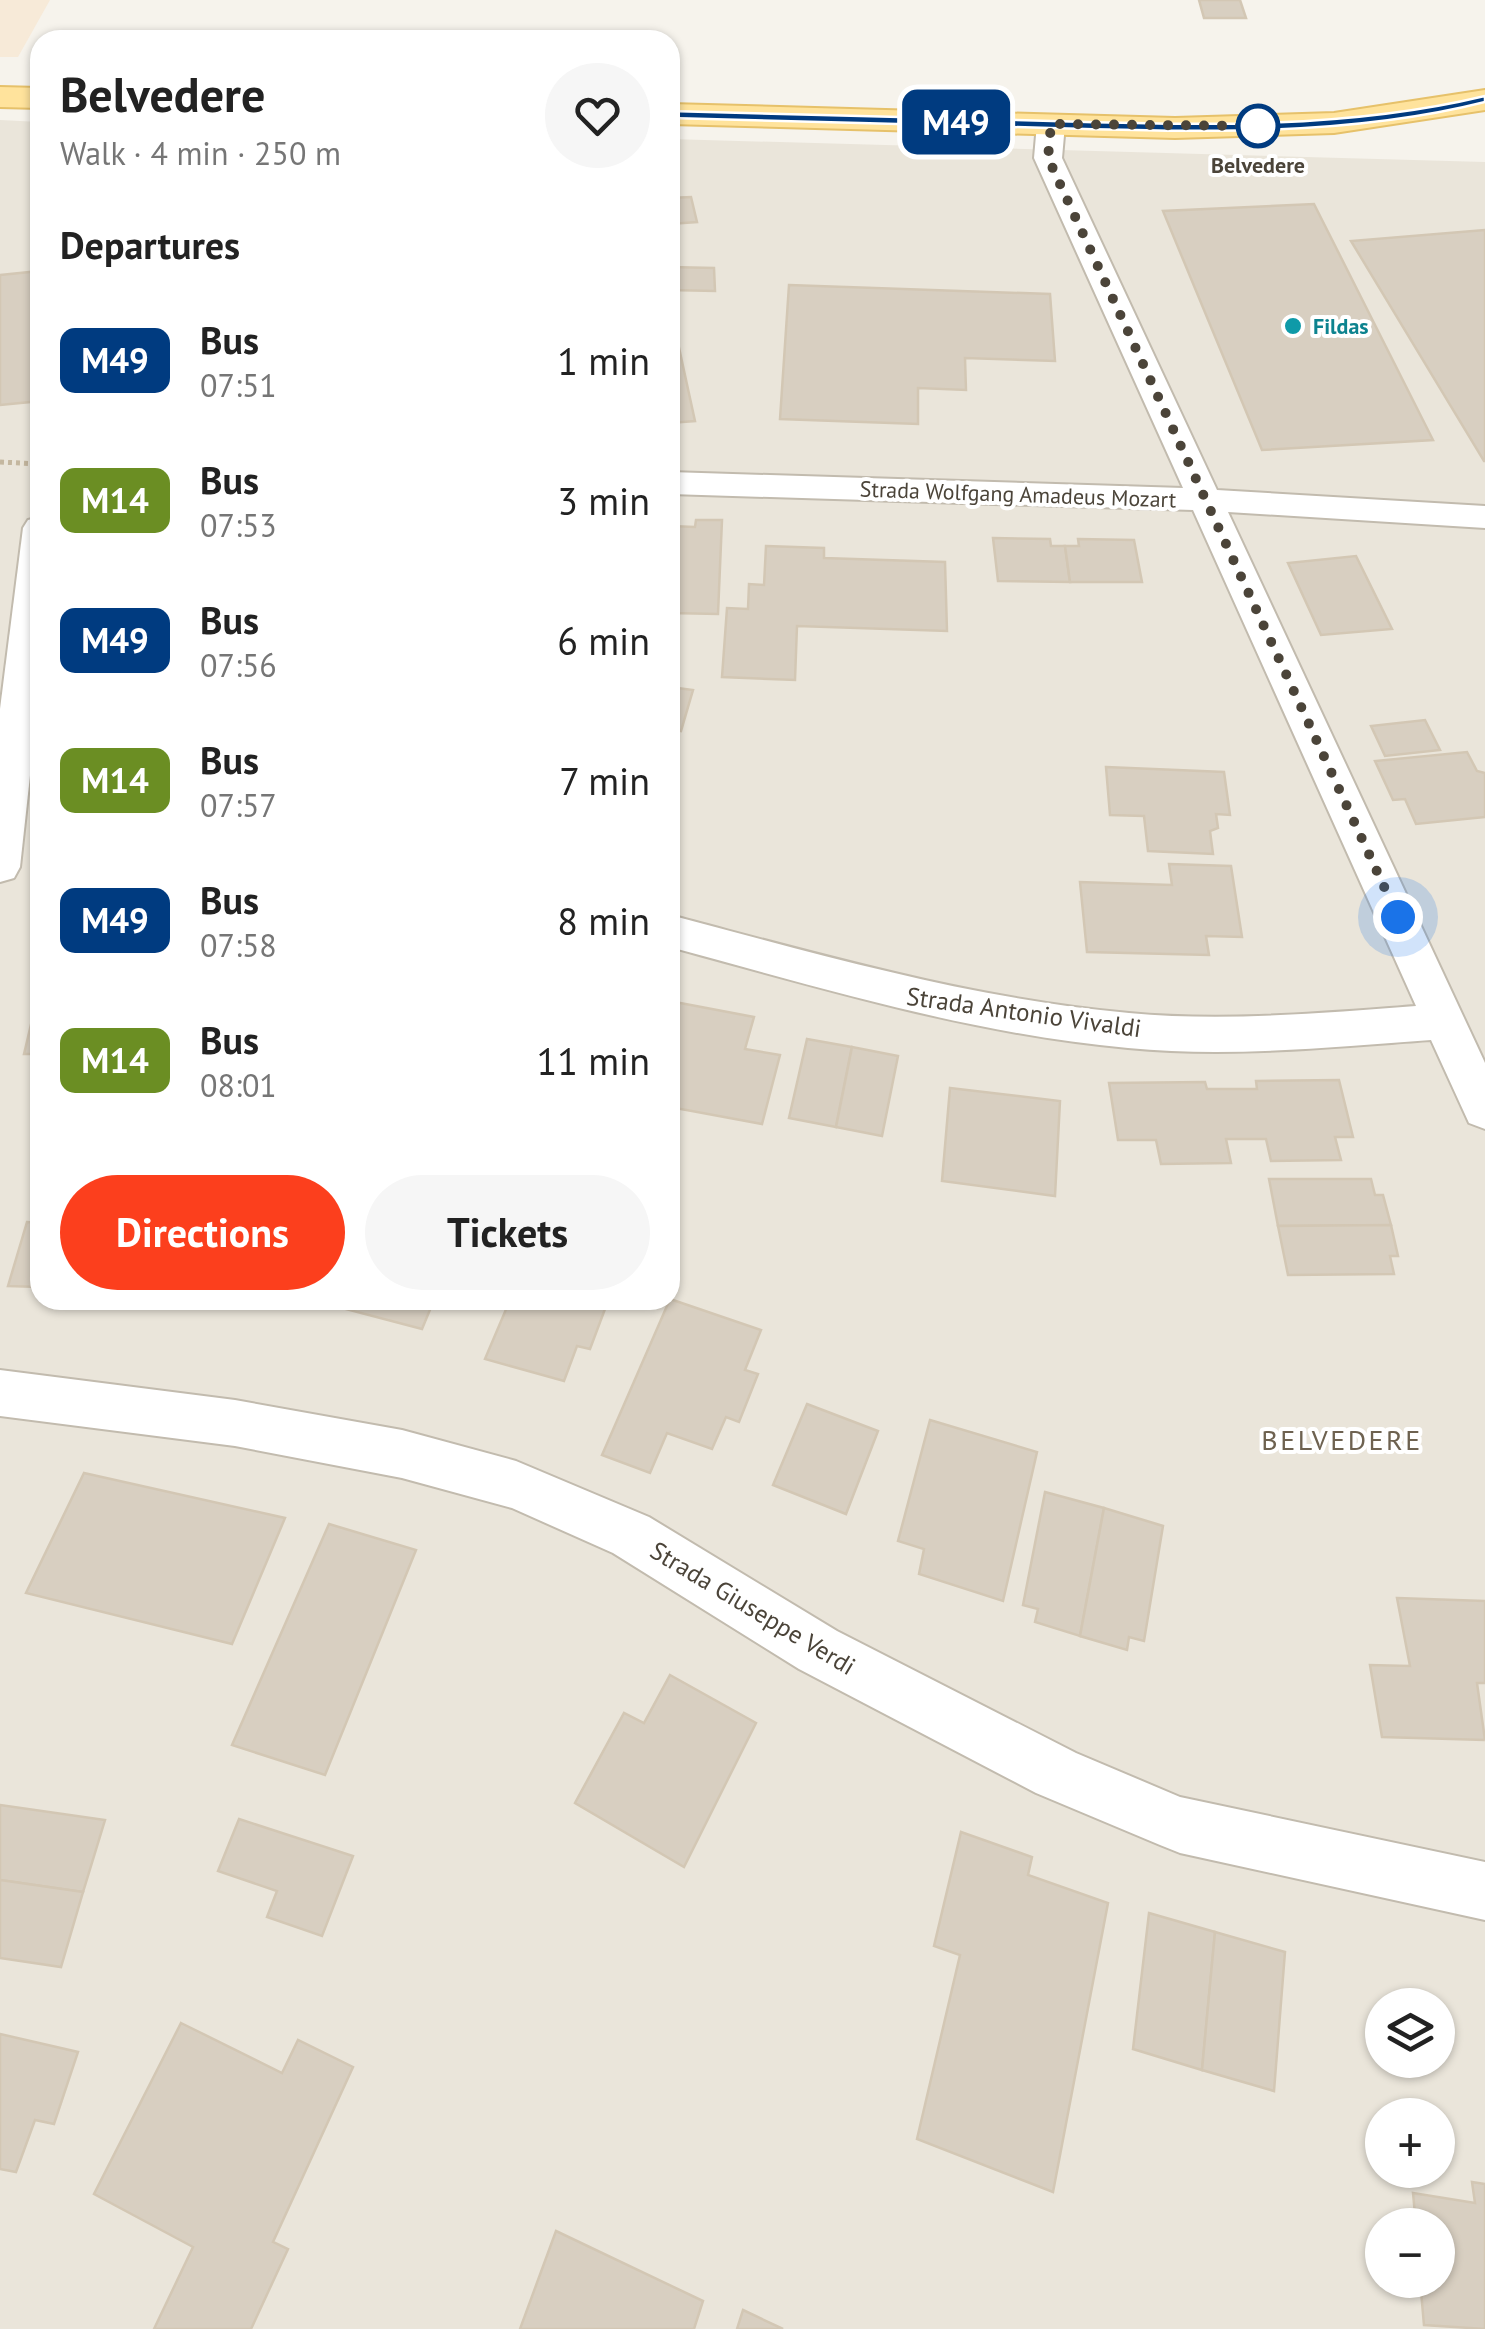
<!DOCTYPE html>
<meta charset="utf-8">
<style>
:root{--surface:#fff;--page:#f6f6f6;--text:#222;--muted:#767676;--accent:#fc3f1d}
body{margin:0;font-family:"PT Sans",sans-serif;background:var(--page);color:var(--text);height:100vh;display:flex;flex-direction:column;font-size:38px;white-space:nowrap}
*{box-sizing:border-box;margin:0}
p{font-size:32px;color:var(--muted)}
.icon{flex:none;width:55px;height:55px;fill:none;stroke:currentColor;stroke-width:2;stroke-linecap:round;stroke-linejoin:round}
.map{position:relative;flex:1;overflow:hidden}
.side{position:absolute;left:30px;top:30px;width:650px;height:1280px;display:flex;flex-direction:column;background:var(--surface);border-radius:30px;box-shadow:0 2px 8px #0004}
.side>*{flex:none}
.badge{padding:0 20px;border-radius:15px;font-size:35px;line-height:65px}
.fabs{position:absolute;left:1365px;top:1988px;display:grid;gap:20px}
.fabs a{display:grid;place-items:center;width:90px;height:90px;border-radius:50%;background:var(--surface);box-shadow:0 2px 8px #0004;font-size:50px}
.you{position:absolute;width:50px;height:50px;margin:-25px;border:8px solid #fff;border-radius:50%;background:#1a73e8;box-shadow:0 0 0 15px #1a73e833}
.map>.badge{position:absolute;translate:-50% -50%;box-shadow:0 0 0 5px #fff}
h2{padding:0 30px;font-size:38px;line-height:90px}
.round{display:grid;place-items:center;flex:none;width:105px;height:105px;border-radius:52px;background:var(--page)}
.headline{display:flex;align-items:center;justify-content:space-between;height:170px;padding:0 30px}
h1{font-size:48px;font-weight:700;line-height:75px}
.button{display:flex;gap:20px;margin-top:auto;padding:20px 30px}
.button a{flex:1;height:115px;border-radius:60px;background:var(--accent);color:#fff;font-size:40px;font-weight:700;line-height:115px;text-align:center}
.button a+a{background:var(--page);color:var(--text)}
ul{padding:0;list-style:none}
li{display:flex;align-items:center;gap:30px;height:140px;padding:0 30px}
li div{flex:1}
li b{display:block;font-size:38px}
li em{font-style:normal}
li .badge{min-width:110px;font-weight:700;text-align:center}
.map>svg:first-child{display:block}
.residential{fill:#eae5da;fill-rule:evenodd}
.commercial{fill:#f7ead8}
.building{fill:#d8cfc1;stroke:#d3c7b4;stroke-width:2.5}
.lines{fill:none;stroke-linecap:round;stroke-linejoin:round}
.street-casing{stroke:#c2bbae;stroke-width:4}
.primary-casing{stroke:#e6c16a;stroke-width:4}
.path{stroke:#c4b79f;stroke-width:5;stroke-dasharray:4 4;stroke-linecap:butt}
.street{fill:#fff;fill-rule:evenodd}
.primary{fill:#ffe39c;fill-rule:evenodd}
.line{fill:#003b80;stroke:#fff;stroke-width:2.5}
.walk{stroke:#4b4439;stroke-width:10;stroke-dasharray:0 18}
.stop-dot{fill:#fff;stroke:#003b80;stroke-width:5}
.culture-dot{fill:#0f9aa8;stroke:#fff;stroke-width:4}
.labels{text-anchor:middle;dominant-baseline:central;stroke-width:8;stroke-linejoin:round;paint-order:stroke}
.far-stop-label{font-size:22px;font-weight:bold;fill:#4b4439;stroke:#fff}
.far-culture-label{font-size:22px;font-weight:bold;fill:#0d838f;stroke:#fff;text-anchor:start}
.far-street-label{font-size:22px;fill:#4b4439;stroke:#fff}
.street-label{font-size:25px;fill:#4b4439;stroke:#fff}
.neighbourhood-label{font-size:28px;letter-spacing:2.5px;fill:#6e6250;stroke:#fff}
</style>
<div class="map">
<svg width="1485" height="2329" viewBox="0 0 1485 2329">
<rect width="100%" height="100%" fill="#f6f3ec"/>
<!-- residential -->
<path class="residential" d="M 0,120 L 40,122 L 40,1300 L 670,1300 L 670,139 L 1485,162 L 1485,2329 L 0,2329 ZM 1382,2005 L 1438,2005 L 1438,2060 L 1382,2060 ZM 1382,2115 L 1438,2115 L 1438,2170 L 1382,2170 ZM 1382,2225 L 1438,2225 L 1438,2280 L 1382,2280 Z"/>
<!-- commercial -->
<path class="commercial" d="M 0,0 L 50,0 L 18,57 L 0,57 Z"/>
<!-- building -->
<g class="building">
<path d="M 1199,0 L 1240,0 L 1246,18 L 1204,18 Z"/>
<path d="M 691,197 L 697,222 L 670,224 L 670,198 Z"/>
<path d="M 1314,204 L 1433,440 L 1262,450 L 1163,211 Z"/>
<path d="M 1485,230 L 1485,461 L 1484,461 L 1351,241 Z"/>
<path d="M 670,267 L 714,268 L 715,291 L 670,290 Z"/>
<path d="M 40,271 L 40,401 L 0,405 L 0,275 Z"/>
<path d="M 789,285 L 1050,294 L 1055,361 L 965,358 L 966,390 L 918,388 L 918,424 L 780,419 Z"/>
<path d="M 670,311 L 671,311 L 695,421 L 670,423 Z"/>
<path d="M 696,520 L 722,520 L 718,614 L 670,613 L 671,526 L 695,527 Z"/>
<path d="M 993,538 L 1050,539 L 1051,546 L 1065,546 L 1070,582 L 998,581 Z"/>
<path d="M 1078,539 L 1134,540 L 1142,582 L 1070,582 L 1065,546 L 1079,546 Z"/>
<path d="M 766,546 L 824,548 L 824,558 L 945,562 L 947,631 L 797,626 L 795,680 L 722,677 L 727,608 L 748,609 L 749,584 L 764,585 Z"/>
<path d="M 1356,556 L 1392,629 L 1321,635 L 1288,563 Z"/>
<path d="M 670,687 L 693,690 L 681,731 L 670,729 Z"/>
<path d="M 1425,720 L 1440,750 L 1385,756 L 1371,726 Z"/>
<path d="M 1467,752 L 1477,771 L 1485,773 L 1485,817 L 1416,824 L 1405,799 L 1393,800 L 1375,761 Z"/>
<path d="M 1106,767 L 1224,772 L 1230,815 L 1216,814 L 1218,828 L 1210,831 L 1213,854 L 1148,851 L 1144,816 L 1110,815 Z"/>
<path d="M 1169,864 L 1231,866 L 1242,937 L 1206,936 L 1209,955 L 1087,952 L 1080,882 L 1172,885 Z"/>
<path d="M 675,1002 L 754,1017 L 745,1049 L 780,1055 L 762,1124 L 670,1107 L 670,1018 Z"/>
<path d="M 40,1015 L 40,1054 L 24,1054 L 33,1016 Z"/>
<path d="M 807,1039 L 852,1047 L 836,1127 L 789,1118 Z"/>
<path d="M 852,1047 L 898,1056 L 882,1136 L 836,1127 Z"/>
<path d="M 1339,1080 L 1353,1137 L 1335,1137 L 1341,1160 L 1271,1161 L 1266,1139 L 1226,1139 L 1231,1163 L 1161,1164 L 1156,1140 L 1118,1140 L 1109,1083 L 1205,1082 L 1207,1089 L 1257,1089 L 1256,1081 Z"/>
<path d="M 950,1088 L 1060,1101 L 1055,1196 L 942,1181 Z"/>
<path d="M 1269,1179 L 1371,1179 L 1375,1195 L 1383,1195 L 1391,1225 L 1278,1226 Z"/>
<path d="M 27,1222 L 40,1223 L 40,1287 L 8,1286 Z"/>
<path d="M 1391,1225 L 1398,1256 L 1390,1256 L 1394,1274 L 1288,1275 L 1278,1226 Z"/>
<path d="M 670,1299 L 761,1330 L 745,1370 L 758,1374 L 739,1422 L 726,1417 L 712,1449 L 667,1433 L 650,1473 L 602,1455 Z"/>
<path d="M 336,1300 L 434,1300 L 422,1329 L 334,1306 Z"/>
<path d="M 510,1300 L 599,1300 L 597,1306 L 605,1309 L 590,1349 L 577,1346 L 564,1381 L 485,1359 Z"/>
<path d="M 807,1404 L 878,1431 L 846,1514 L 773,1485 Z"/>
<path d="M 930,1420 L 1037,1452 L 1003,1601 L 919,1574 L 924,1549 L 898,1541 Z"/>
<path d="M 84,1473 L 285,1518 L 232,1644 L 26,1593 Z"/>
<path d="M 1045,1492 L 1104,1508 L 1080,1636 L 1035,1622 L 1038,1609 L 1023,1605 Z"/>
<path d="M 1104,1508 L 1163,1526 L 1144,1641 L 1129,1637 L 1127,1650 L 1080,1636 Z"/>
<path d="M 329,1524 L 416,1550 L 325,1775 L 232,1745 Z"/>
<path d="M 1397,1598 L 1485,1601 L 1485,1683 L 1477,1683 L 1485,1740 L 1382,1737 L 1370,1665 L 1410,1666 Z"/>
<path d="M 670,1675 L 756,1723 L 684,1867 L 575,1803 L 624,1713 L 644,1723 Z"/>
<path d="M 0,1805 L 105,1820 L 83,1892 L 0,1880 Z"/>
<path d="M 239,1819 L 353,1856 L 322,1936 L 267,1917 L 277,1891 L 218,1871 Z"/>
<path d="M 961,1832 L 1032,1857 L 1028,1875 L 1108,1903 L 1053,2192 L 917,2139 L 960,1955 L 934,1946 Z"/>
<path d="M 0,1880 L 83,1892 L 61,1967 L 0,1958 Z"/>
<path d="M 1149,1913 L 1215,1932 L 1202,2070 L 1133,2049 Z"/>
<path d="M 1215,1932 L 1285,1952 L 1274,2091 L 1202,2070 Z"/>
<path d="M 181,2023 L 282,2073 L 298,2040 L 353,2067 L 273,2242 L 288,2249 L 251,2329 L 154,2329 L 193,2247 L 94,2194 Z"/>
<path d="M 0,2034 L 78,2052 L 54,2124 L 35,2120 L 16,2172 L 0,2169 Z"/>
<path d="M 1472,2182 L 1485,2184 L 1485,2329 L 1424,2325 L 1420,2280 L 1438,2280 L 1438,2225 L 1416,2225 L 1413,2193 L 1475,2203 Z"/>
<path d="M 556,2231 L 703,2301 L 694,2329 L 520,2329 Z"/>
<path d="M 743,2310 L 783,2329 L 737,2329 Z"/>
</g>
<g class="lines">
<!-- street casing -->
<g class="street-casing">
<g id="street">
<path d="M 1051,116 L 1065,124 L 1062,158 L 1217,490 L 1485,506 L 1485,528 L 1228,512 L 1485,1063 L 1485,1129 L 1469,1123 L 1431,1040 C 1331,1047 1229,1058 1128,1048 C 971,1034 822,988 670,947 L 670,915 C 822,955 972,999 1129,1013 C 1224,1022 1321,1013 1416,1006 L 1193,510 L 670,494 L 670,472 L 1183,488 L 1034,158 L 1037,124 Z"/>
<path d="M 40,517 L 40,684 L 20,867 L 14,878 L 0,882 L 0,709 L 23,528 L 28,520 Z"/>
<path d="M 0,1370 L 235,1400 L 402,1430 L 516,1461 L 649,1517 L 837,1631 L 1076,1753 L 1180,1797 L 1485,1862 L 1485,1920 L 1180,1853 L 1160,1845 L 1036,1793 L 799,1669 L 613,1553 L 512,1508 L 402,1478 L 235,1446 L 0,1416 Z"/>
</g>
</g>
<!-- primary casing -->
<g class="primary-casing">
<g id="primary">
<path d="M 0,87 L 40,88 L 40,108 L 0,107 Z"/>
<path d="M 1485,90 L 1485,110 L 1334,133 L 1175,138 L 670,124 L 670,104 L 1175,118 L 1334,113 Z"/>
</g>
</g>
<!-- path -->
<path class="path" d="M 0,462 L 40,464"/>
<!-- street -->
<use href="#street" class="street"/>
<!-- primary -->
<use href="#primary" class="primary"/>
</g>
<!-- line -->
<path class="line" d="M 1485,96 L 1485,102 C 1347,137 1196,132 1050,128 C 923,125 797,121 670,118 L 664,114 L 670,111 C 797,114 924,118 1052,121 C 1195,125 1344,130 1485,96 Z"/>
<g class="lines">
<!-- walk -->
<path class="walk" d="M 1258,126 L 1051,124 L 1048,158 L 1398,917"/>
</g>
<!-- markers -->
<circle class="stop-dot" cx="1258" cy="126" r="20"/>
<circle class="culture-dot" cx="1293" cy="326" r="10"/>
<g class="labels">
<!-- far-stop labels -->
<g class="far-stop-label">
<text x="1258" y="165">Belvedere</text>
</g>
<!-- far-culture labels -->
<g class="far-culture-label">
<text x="1313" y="326">Fildas</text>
</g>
<!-- far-street labels -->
<g class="far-street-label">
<text transform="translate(1018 494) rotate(2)">Strada Wolfgang Amadeus Mozart</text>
</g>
<!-- street labels -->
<g class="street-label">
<text transform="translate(1024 1012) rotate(8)">Strada Antonio Vivaldi</text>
<text transform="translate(753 1608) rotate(31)">Strada Giuseppe Verdi</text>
</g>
<!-- neighbourhood labels -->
<g class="neighbourhood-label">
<text x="1342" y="1439">BELVEDERE</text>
</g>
</g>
</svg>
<div class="fabs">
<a><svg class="icon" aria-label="layers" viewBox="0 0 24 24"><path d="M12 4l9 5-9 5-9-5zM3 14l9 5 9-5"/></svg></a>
<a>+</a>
<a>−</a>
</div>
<div class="you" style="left:1398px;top:917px"></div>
<b class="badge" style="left:956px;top:122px;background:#003b80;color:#fff">M49</b>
<section class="side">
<div class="headline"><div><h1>Belvedere</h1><p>Walk · 4 min · 250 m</p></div><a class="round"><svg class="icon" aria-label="heart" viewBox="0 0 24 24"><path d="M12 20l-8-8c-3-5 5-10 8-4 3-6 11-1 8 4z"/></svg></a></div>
<h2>Departures</h2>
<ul>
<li><span class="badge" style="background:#003b80;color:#fff">M49</span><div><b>Bus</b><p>07:51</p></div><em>1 min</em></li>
<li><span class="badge" style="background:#6b8e23;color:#fff">M14</span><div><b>Bus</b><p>07:53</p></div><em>3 min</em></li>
<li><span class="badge" style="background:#003b80;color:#fff">M49</span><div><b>Bus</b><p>07:56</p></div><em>6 min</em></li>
<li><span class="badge" style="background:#6b8e23;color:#fff">M14</span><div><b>Bus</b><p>07:57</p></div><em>7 min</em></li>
<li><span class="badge" style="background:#003b80;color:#fff">M49</span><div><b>Bus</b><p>07:58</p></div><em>8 min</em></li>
<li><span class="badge" style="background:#6b8e23;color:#fff">M14</span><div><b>Bus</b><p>08:01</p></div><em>11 min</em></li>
</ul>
<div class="button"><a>Directions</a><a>Tickets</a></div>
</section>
</div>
